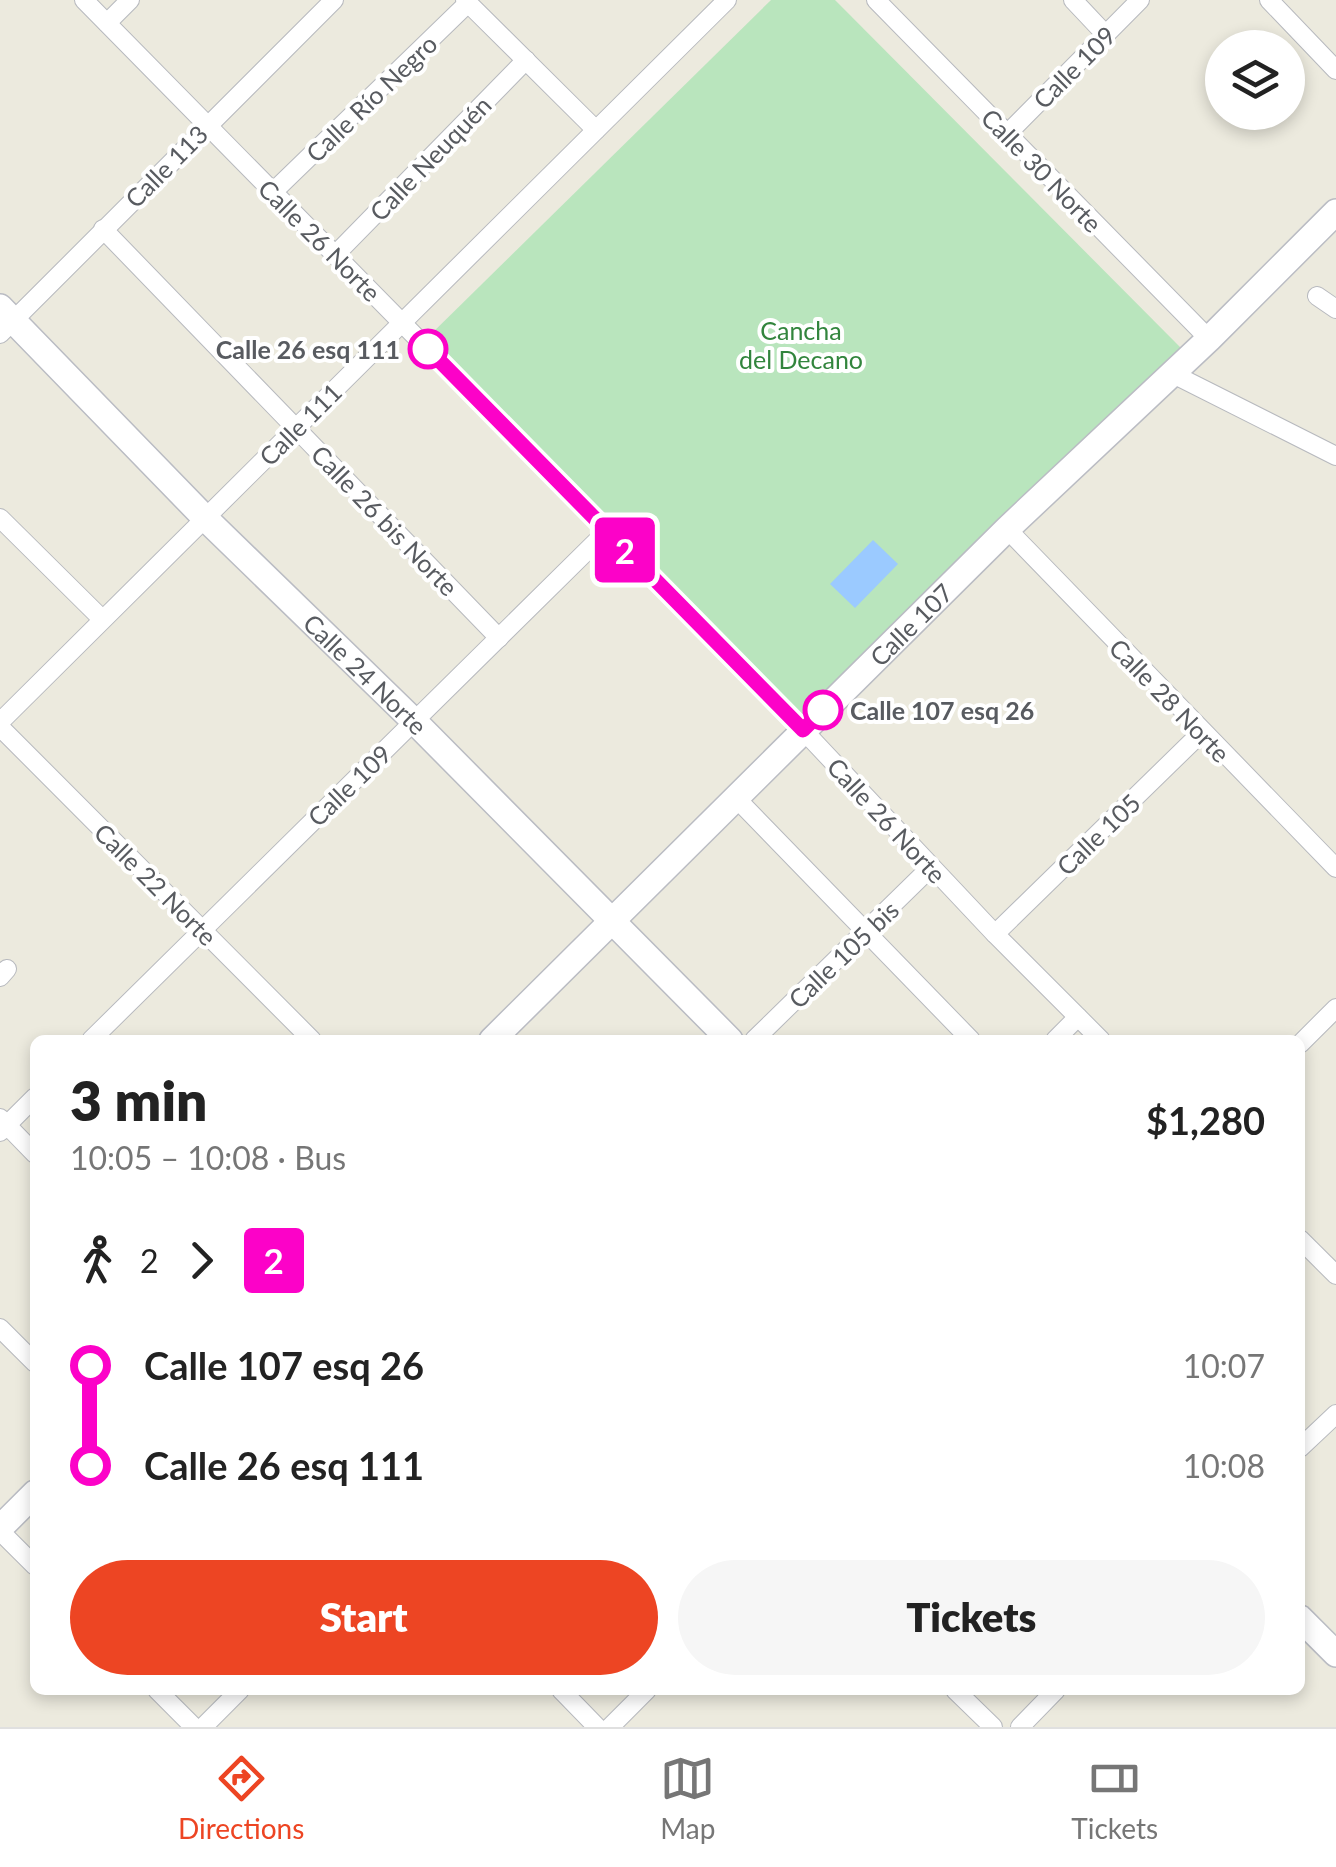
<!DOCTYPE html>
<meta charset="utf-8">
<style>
:root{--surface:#fff;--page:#f6f6f6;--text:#222;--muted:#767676;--line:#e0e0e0;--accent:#ed4523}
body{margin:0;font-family:Lato,sans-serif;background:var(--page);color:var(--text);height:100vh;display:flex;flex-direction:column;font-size:38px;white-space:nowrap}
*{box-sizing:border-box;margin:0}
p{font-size:32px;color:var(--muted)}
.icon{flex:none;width:55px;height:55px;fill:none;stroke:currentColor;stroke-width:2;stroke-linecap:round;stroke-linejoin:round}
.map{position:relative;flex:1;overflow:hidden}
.drawer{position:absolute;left:30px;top:1035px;width:1275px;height:660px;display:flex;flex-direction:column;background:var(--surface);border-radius:15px;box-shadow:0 5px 15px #0003}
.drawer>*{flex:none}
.badge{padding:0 20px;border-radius:8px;font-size:35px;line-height:65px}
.tools{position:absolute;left:1205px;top:30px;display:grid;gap:20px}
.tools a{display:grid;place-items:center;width:100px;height:100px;border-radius:50%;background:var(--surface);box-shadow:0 5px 15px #0003;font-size:50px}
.map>.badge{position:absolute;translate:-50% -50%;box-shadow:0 0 0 5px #fff}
.legs{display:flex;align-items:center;gap:15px;height:110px;padding:0 40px;font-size:32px}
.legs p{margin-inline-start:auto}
.overview{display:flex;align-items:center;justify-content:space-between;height:170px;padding:0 40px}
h1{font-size:55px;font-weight:800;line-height:75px}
.cta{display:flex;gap:20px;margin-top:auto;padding:20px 40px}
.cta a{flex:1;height:115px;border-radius:60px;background:var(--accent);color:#fff;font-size:40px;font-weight:800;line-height:115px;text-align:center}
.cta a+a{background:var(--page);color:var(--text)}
ul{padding:0 40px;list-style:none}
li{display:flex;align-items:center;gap:35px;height:100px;font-size:38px}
li i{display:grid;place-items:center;width:15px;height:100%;margin:0 12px;background:currentColor}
li i::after{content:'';width:25px;height:25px;margin:-12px;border:8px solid;border-radius:50%;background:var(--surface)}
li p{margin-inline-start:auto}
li:first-child i{background:linear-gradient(#0000 50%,currentColor 0)}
li:last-child i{background:linear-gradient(currentColor 50%,#0000 0)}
.tabs{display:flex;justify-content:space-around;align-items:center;height:140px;border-top:2px solid var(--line);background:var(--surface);font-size:28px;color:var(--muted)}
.tabs a{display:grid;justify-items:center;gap:5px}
.tabs .current{color:var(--accent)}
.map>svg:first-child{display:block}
.green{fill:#b9e5bd}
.water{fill:#9bcaff}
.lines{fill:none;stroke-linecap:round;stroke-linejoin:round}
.street-casing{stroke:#b7b9be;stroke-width:20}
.secondary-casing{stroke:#babcc3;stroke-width:28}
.street{stroke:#fff;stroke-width:18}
.secondary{stroke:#fff;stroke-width:25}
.line-1-casing{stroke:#fff;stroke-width:22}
.line-1{stroke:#fc02c8;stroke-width:15}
.stop-1-dot{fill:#fff;stroke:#fc02c8;stroke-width:5}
.labels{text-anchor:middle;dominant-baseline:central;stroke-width:8;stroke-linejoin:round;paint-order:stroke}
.street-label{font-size:25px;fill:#585b60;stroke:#fff}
.park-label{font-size:25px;fill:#32853d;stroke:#fff}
.stop-label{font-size:25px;font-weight:bold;fill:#585b60;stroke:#fff;text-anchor:end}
</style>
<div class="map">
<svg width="1336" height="1727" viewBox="0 0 1336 1727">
<rect width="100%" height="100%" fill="#eceade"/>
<!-- green -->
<path class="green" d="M 771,0 L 835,0 L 1181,348 L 802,721 L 424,341 Z"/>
<!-- water -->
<path class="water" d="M 873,540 L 898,564 L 855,608 L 830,584 Z"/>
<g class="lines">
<!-- street casing -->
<g class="street-casing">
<g id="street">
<path d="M 84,0 L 803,730 L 995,934 L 1101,1040"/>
<path d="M 465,0 L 596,130"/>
<path d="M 876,0 L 1209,339"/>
<path d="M 1073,0 L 1106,35"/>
<path d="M 1269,0 L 1336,70"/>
<path d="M 107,23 L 130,0"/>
<path d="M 1007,134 L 1140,0"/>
<path d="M 273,192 L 468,3"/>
<path d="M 103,229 L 499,638"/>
<path d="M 335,255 L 526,60"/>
<path d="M 1317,296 L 1336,309"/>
<path d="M 0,334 L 334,0"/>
<path d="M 1171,373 L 1336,456"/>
<path d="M 0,518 L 102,619"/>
<path d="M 1007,529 L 1336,868"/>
<path d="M 0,722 L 727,0"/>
<path d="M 0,727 L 312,1040"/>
<path d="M 735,797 L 971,1040"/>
<path d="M 995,934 L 1201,733"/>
<path d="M 0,977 L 7,969"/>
<path d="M 91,1040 L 607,531"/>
<path d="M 754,1040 L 931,867"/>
<path d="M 1055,1040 L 1078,1017"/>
<path d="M 1300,1044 L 1336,1008"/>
<path d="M 0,1118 L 35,1154"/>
<path d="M 0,1132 L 35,1097"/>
<path d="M 1300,1239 L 1336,1275"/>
<path d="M 0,1328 L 35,1363"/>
<path d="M 1300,1448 L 1336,1414"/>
<path d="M 0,1531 L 35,1566"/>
<path d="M 157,1690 L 194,1727"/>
<path d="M 561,1690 L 597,1727"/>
<path d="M 955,1690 L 993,1727"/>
<path d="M 203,1727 L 240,1690"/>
<path d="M 610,1727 L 647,1690"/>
<path d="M 1020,1727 L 1056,1690"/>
</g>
</g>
<!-- secondary casing -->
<g class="secondary-casing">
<g id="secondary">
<path id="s1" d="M 0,307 L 206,519 L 415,722 L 730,1040"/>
<path id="s2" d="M 492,1040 L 1007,529 L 1209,339 L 1336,212"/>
<path d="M 0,1528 L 35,1493"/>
<path d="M 1300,1618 L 1336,1654"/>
</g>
</g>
<!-- street -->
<use href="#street" class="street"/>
<!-- secondary -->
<use href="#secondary" class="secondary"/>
</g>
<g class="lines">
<!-- line-1 casing -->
<g class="line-1-casing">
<path id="line-1" d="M 428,349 L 803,730 L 823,710"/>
</g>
<!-- line-1 -->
<use href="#line-1" class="line-1"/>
</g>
<!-- markers -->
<g class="stop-1-dot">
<circle cx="428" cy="349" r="18"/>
<circle cx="823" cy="710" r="18"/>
</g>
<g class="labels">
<!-- street labels -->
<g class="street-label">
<text transform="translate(1074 67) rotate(-45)">Calle 109</text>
<text transform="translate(371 98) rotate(-44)">Calle Río Negro</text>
<text transform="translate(430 158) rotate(-46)">Calle Neuquén</text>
<text transform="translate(166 166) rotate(-45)">Calle 113</text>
<text transform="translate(1042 170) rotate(46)">Calle 30 Norte</text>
<text transform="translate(320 240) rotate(45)">Calle 26 Norte</text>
<text transform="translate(300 424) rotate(-45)">Calle 111</text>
<text transform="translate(385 520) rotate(46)">Calle 26 bis Norte</text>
<text stroke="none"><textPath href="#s2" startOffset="590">Calle 107</textPath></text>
<text stroke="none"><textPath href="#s1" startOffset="518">Calle 24 Norte</textPath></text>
<text transform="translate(1170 700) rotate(46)">Calle 28 Norte</text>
<text transform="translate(349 785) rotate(-44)">Calle 109</text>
<text transform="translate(887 820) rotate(47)">Calle 26 Norte</text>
<text transform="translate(1098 834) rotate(-44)">Calle 105</text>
<text transform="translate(156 884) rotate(45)">Calle 22 Norte</text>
<text transform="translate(843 954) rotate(-44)">Calle 105 bis</text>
</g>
<!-- park labels -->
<g class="park-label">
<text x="801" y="330">Cancha<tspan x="801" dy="29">del Decano</tspan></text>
</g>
<!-- stop labels -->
<g class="stop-label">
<text x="400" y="349">Calle 26 esq 111</text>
<text x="850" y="710" text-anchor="start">Calle 107 esq 26</text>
</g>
</g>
</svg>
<div class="tools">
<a><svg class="icon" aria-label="layers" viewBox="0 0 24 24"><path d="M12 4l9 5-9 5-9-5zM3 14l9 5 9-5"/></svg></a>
</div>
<b class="badge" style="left:625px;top:550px;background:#fc02c8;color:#fff">2</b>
<section class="drawer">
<div class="overview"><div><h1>3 min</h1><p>10:05 – 10:08 · Bus</p></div><b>$1,280</b></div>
<div class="legs"><svg class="icon" aria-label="walk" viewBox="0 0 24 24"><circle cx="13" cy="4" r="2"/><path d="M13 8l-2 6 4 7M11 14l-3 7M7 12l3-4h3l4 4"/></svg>2<svg class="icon" aria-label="forward" viewBox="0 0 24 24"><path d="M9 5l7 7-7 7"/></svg><b class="badge" style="background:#fc02c8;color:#fff">2</b></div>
<ul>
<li><i style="color:#fc02c8"></i><b>Calle 107 esq 26</b><p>10:07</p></li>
<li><i style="color:#fc02c8"></i><b>Calle 26 esq 111</b><p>10:08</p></li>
</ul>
<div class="cta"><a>Start</a><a>Tickets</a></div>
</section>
</div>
<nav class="tabs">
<a class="current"><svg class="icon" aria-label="directions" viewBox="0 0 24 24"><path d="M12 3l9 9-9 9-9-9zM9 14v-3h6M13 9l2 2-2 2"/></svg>Directions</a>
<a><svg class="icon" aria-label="map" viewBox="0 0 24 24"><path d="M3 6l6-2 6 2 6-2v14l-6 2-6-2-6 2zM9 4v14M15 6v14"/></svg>Map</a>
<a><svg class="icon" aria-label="tickets" viewBox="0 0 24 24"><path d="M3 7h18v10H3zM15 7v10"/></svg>Tickets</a>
</nav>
